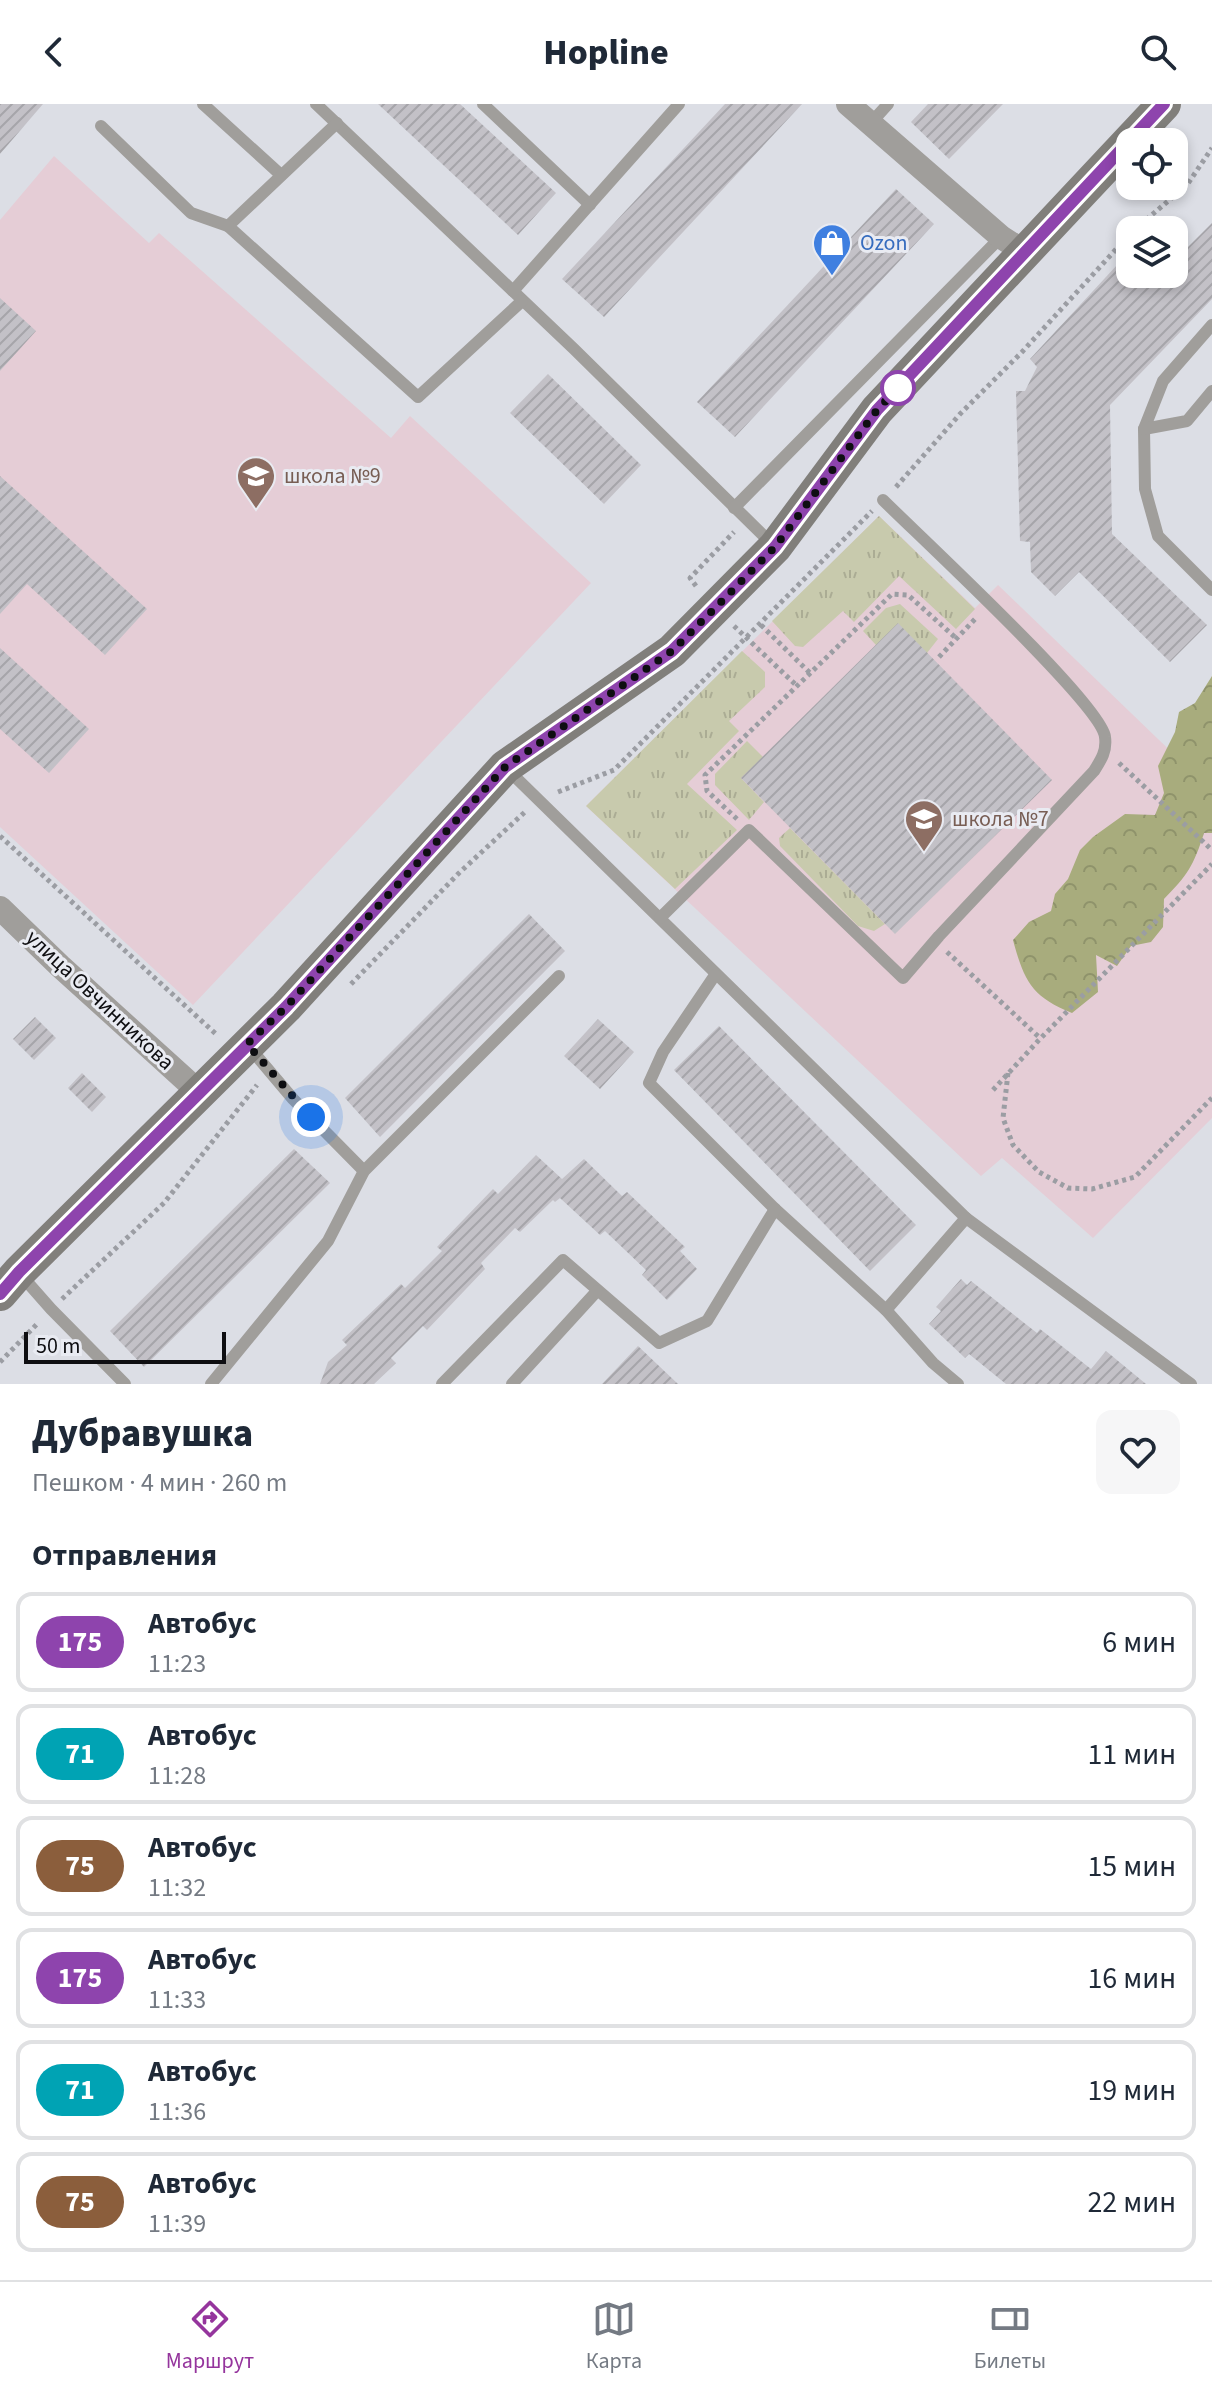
<!DOCTYPE html>
<html lang="ru">
<meta charset="utf-8">
<style>
:root{--surface:#fff;--page:#f6f6f7;--text:#1f2937;--muted:#747a83;--line:#e0e1e3;--accent:#95359d}
body{margin:0;font-family:"Source Sans 3",sans-serif;background:var(--page);color:var(--text);height:100vh;display:flex;flex-direction:column;font-size:30px;white-space:nowrap}
*{box-sizing:border-box;margin:0}
p{font-size:26px;color:var(--muted)}
.icon{flex:none;width:44px;height:44px;fill:none;stroke:currentColor;stroke-width:2;stroke-linecap:round;stroke-linejoin:round}
.map{position:relative;height:1280px;overflow:hidden}
.drawer{display:flex;flex-direction:column;background:var(--surface);flex:1}
.drawer>*{flex:none}
.badge{padding:0 16px;border-radius:26px;font-size:28px;line-height:52px}
.controls{position:absolute;left:1116px;top:24px;display:grid;gap:16px}
.controls a{display:grid;place-items:center;width:72px;height:72px;border-radius:16px;background:var(--surface);box-shadow:0 4px 12px #0003;font-size:40px}
.scale{position:absolute;left:24px;bottom:20px;width:202px;box-sizing:border-box;padding-left:8px;border:4px solid #0e0e11;border-top:0;font-size:22px;line-height:28px;white-space:nowrap;color:#0e0e11;-webkit-text-stroke:6px #e9ebf2;paint-order:stroke}
.you{position:absolute;width:40px;height:40px;margin:-20px;border:6px solid #fff;border-radius:50%;background:#1a73e8;box-shadow:0 0 0 12px #1a73e833}
.map>.badge{position:absolute;translate:-50% -50%;box-shadow:0 0 0 4px #fff}
h2{padding:0 32px;font-size:30px;line-height:72px}
.round{display:grid;place-items:center;flex:none;width:84px;height:84px;border-radius:16px;background:var(--page)}
.overview{display:flex;align-items:center;justify-content:space-between;height:136px;padding:0 32px}
h1{font-size:38px;font-weight:800;line-height:60px}
ul{padding:0;list-style:none}
li{display:flex;align-items:center;gap:24px;height:100px;margin:0 16px 12px;padding:0 16px;border:4px solid var(--line);border-radius:16px}
li div{flex:1}
li b{display:block;font-size:30px}
li em{font-style:normal}
li .badge{min-width:88px;font-weight:700;text-align:center}
header{display:flex;justify-content:space-between;align-items:center;height:104px;padding:0 32px;background:var(--surface);font-size:36px;font-weight:800}
.tab-bar{display:flex;justify-content:space-around;align-items:center;height:112px;border-top:2px solid var(--line);background:var(--surface);font-size:22px;color:var(--muted)}
.tab-bar a{display:grid;justify-items:center;gap:4px}
.tab-bar .active{color:var(--accent)}
.map>svg:first-child{display:block}
.education{fill:#e5cdd6}
.grass{fill:url(#grass-tufts)}
.forest{fill:url(#forest-crowns)}
.building{fill:url(#building-hatch)}
.lines{fill:none;stroke-linecap:round;stroke-linejoin:round}
.path{stroke:#9b9da3;stroke-width:5;stroke-dasharray:4 4;stroke-linecap:butt}
.lane{stroke:#a09e9b;stroke-width:12}
.street{stroke:#a09e9b;stroke-width:24}
.secondary{stroke:#817f7b;stroke-width:34}
.line-casing{stroke:#fff;stroke-width:18}
.line{stroke:#8e44ad;stroke-width:12}
.walk{stroke:#0e0e11;stroke-width:8;stroke-dasharray:0 14.4}
.stop-dot{fill:#fff;stroke:#8e44ad;stroke-width:4}
.labels{text-anchor:middle;dominant-baseline:central;stroke-width:6;stroke-linejoin:round;paint-order:stroke}
.shop-label{font-size:22px;fill:#366cbe;stroke:#e9ebf2;text-anchor:start}
.education-label{font-size:22px;fill:#785e54;stroke:#e9ebf2;text-anchor:start}
.street-label{font-size:22px;fill:#0e0e11;stroke:#e9ebf2}
</style>
<header><svg class="icon" aria-label="back" viewBox="0 0 24 24"><path d="M15 5l-7 7 7 7"/></svg>Hopline<svg class="icon" aria-label="search" viewBox="0 0 24 24"><circle cx="10" cy="10" r="6"/><path d="M15 15l6 6"/></svg></header>
<div class="map">
<svg width="1212" height="1280" viewBox="0 0 1212 1280">
<defs>
<pattern id="grass-tufts" width="24" height="20" patternUnits="userSpaceOnUse" patternTransform="scale(2)"><rect width="24" height="20" fill="#c8caad"/><path d="M3 7l-1-3M5 7V3M7 7l1-3M15 17l-1-3M17 17v-4M19 17l1-3" fill="none" stroke="#abac94"/></pattern>
<pattern id="forest-crowns" width="20" height="18" patternUnits="userSpaceOnUse" patternTransform="scale(2)"><rect width="20" height="18" fill="#a8ac7d"/><path d="M2 6a3 3 0 1 1 6 0M12 15a3 3 0 1 1 6 0" fill="none" stroke="#8f936b"/></pattern>
<pattern id="building-hatch" width="6" height="6" patternUnits="userSpaceOnUse" patternTransform="scale(2)"><rect width="6" height="6" fill="#c3c1c7"/><path d="M-1 1l2-2M0 6l6-6M5 7l2-2" fill="none" stroke="#a6a5aa"/></pattern>
</defs>
<rect width="100%" height="100%" fill="#dcdee5"/>
<!-- education -->
<g class="education">
<path d="M 54,52 L 149,139 L 159,129 L 391,334 L 410,312 L 591,479 L 193,901 L 0,723 L 0,116 Z"/>
<path d="M 879,412 L 975,504 L 998,481 L 1185,661 L 1212,637 L 1212,1014 L 1093,1134 L 1002,1054 L 981,1072 L 586,702 Z"/>
</g>
<!-- grass -->
<g class="grass">
<path d="M 879,412 L 975,505 L 956,525 L 899,472 L 854,518 L 843,507 L 803,543 L 795,542 L 772,517 Z"/>
<path d="M 900,500 L 938,535 L 927,549 L 876,541 L 863,527 L 886,504 Z"/>
<path d="M 742,547 L 765,568 L 765,583 L 729,617 L 739,627 L 687,680 L 737,726 L 675,785 L 586,702 Z"/>
<path d="M 747,637 L 763,653 L 741,674 L 764,698 L 749,716 L 715,681 L 715,670 Z"/>
<path d="M 790,724 L 885,820 L 874,827 L 858,822 L 780,742 L 779,734 Z"/>
</g>
<!-- forest -->
<path class="forest" d="M 1212,572 L 1212,729 L 1204,729 C 1194,761 1187,772 1164,795 L 1163,823 L 1151,838 L 1131,842 L 1117,862 L 1096,851 L 1098,888 L 1072,909 C 1032,893 1024,877 1013,836 L 1029,818 L 1051,807 L 1055,790 L 1068,775 L 1080,746 L 1093,733 L 1125,710 L 1155,711 L 1164,689 L 1158,662 L 1175,628 L 1179,608 L 1195,599 Z"/>
<!-- building -->
<g class="building">
<path d="M 0,0 L 43,0 L 0,50 Z"/>
<path d="M 378,0 L 460,0 L 556,89 L 518,131 Z"/>
<path d="M 725,0 L 802,0 L 604,213 L 562,175 Z"/>
<path d="M 928,0 L 1003,0 L 949,55 L 911,18 Z"/>
<path d="M 896,85 L 934,120 L 735,333 L 697,298 Z"/>
<path d="M 1212,119 L 1212,195 L 1110,301 L 1112,430 L 1207,521 L 1170,558 L 1079,468 L 1055,492 L 1031,468 L 1030,438 L 1020,437 L 1016,287 L 1025,287 L 1037,263 L 1030,255 L 1130,147 L 1130,170 L 1174,170 L 1174,157 Z"/>
<path d="M 0,194 L 36,227 L 0,267 Z"/>
<path d="M 548,270 L 641,361 L 604,400 L 510,309 Z"/>
<path d="M 0,372 L 147,505 L 105,551 L 27,480 L 0,510 Z"/>
<path d="M 898,519 L 1052,676 L 895,830 L 741,674 Z"/>
<path d="M 0,544 L 89,625 L 49,669 L 0,625 Z"/>
<path d="M 529,810 L 565,847 L 380,1033 L 345,994 Z"/>
<path d="M 35,913 L 56,934 L 34,956 L 13,935 Z"/>
<path d="M 598,915 L 634,948 L 600,985 L 564,952 Z"/>
<path d="M 719,922 L 916,1121 L 870,1167 L 674,966 Z"/>
<path d="M 82,969 L 106,993 L 92,1008 L 68,984 Z"/>
<path d="M 294,1045 L 330,1079 L 144,1263 L 110,1227 Z"/>
<path d="M 536,1051 L 562,1075 L 584,1055 L 622,1092 L 627,1088 L 685,1143 L 680,1147 L 697,1165 L 667,1196 L 642,1171 L 646,1166 L 605,1127 L 600,1131 L 560,1094 L 555,1098 L 553,1096 L 520,1128 L 515,1124 L 481,1159 L 485,1165 L 427,1226 L 423,1222 L 391,1254 L 396,1259 L 374,1280 L 320,1280 L 328,1258 L 347,1241 L 342,1236 L 401,1180 L 405,1184 L 442,1147 L 437,1143 L 493,1085 L 498,1090 Z"/>
<path d="M 961,1175 L 967,1181 L 971,1177 L 1037,1229 L 1040,1225 L 1091,1265 L 1106,1247 L 1146,1280 L 1006,1280 L 969,1250 L 965,1254 L 929,1220 L 941,1207 L 936,1203 Z"/>
<path d="M 638,1242 L 678,1280 L 602,1280 Z"/>
</g>
<g class="lines">
<!-- path -->
<g class="path">
<path d="M 1134,126 L 1187,81 L 1212,44"/>
<path d="M 896,383 L 960,310 L 1022,248 L 1130,130"/>
<path d="M 696,482 L 690,474 L 734,428"/>
<path d="M 761,521 L 810,569"/>
<path d="M 734,522 L 797,582"/>
<path d="M 939,553 L 977,513"/>
<path d="M 1119,659 L 1212,746"/>
<path d="M 558,688 L 614,666 L 872,407"/>
<path d="M 737,715 L 707,687 L 705,671 L 892,490 L 908,491 L 957,535"/>
<path d="M 0,732 L 217,931"/>
<path d="M 947,848 L 1040,934"/>
<path d="M 351,880 L 459,769 L 526,707"/>
<path d="M 1008,969 L 1003,1014 L 1013,1041 L 1039,1068 L 1068,1084 L 1092,1085 L 1135,1073 L 1212,994"/>
<path d="M 993,986 L 1038,937 L 1212,760"/>
<path d="M 62,1195 L 164,1099 L 257,981"/>
<path d="M 0,1258 L 38,1219"/>
</g>
<!-- lane -->
<g class="lane">
<path d="M 203,0 L 281,71"/>
<path d="M 316,0 L 574,245 L 774,442"/>
<path d="M 483,0 L 590,101"/>
<path d="M 337,19 L 228,122 L 418,293 L 522,197"/>
<path d="M 870,20 L 888,0"/>
<path d="M 101,22 L 191,109 L 228,122"/>
<path d="M 513,187 L 679,0"/>
<path d="M 1212,221 L 1163,277 L 1144,325 L 1145,385 L 1158,432 L 1212,486"/>
<path d="M 1144,325 L 1187,317 L 1212,287"/>
<path d="M 734,404 L 1001,133"/>
<path d="M 507,665 L 966,1114 L 1191,1280"/>
<path d="M 660,814 L 749,726 L 903,874 L 939,832 L 1094,667 C 1101,656 1107,647 1105,633 C 1102,601 917,430 883,396"/>
<path d="M 715,871 L 663,948 L 649,979 L 775,1105 L 886,1206 L 933,1259 L 958,1280"/>
<path d="M 249,943 L 293,995 L 364,1067"/>
<path d="M 21,1171 L 51,1205 L 125,1280"/>
<path d="M 886,1206 L 966,1114"/>
<path d="M 211,1280 L 328,1137 L 364,1067 L 559,872"/>
<path d="M 442,1280 L 563,1156 L 659,1239 L 707,1217 L 775,1105"/>
<path d="M 512,1280 L 597,1187"/>
</g>
<!-- street -->
<g class="street">
<path d="M 848,0 L 1001,133 L 1026,149"/>
<path d="M 0,804 L 60,862 L 200,989"/>
</g>
<!-- secondary -->
<path class="secondary" d="M 0,1190 L 19,1168 L 286,903 L 505,663 L 672,547 L 775,443 L 877,306 L 1164,0"/>
</g>
<g class="lines">
<!-- line casing -->
<g class="line-casing">
<path id="line" d="M 0,1190 L 19,1168 L 286,903 L 505,663 L 672,547 L 775,443 L 877,306 L 1164,0"/>
</g>
<!-- line -->
<use href="#line" class="line"/>
<!-- walk -->
<path class="walk" d="M 311,1013 L 247,940 L 286,903 L 505,663 L 672,547 L 716,503 L 775,443 L 877,306 L 898,284"/>
</g>
<!-- icons -->
<defs>
<g id="shop-pin" transform="scale(2)"><path d="M0 17L-7.5 6A9.5 9.5 0 1 1 7.5 6Z" fill="#3f7fe0" stroke="#e9ebf2"/><path d="M-5-2.5h2.3a2.7 3.5 0 0 1 5.4 0H5L5.5 6h-11ZM-1.5-2.5h3a1.5 2.3 0 0 0-3 0Z" fill="#fff"/></g>
<g id="school-pin" transform="scale(2)"><path d="M0 17L-7.5 6A9.5 9.5 0 1 1 7.5 6Z" fill="#8d6e63" stroke="#e9ebf2"/><path d="M0-5L7-2L0 1L-7-2ZM-4 1L0 2.5L4 1V4Q0 6-4 4Z" fill="#fff"/></g>
</defs>
<g fill-rule="evenodd">
<use href="#shop-pin" x="832" y="139"/>
<use href="#school-pin" x="256" y="372"/>
<use href="#school-pin" x="924" y="715"/>
</g>
<!-- markers -->
<circle class="stop-dot" cx="898" cy="284" r="16"/>
<g class="labels">
<!-- shop labels -->
<g class="shop-label">
<text x="860" y="139">Ozon</text>
</g>
<!-- education labels -->
<g class="education-label">
<text x="284" y="372">школа №9</text>
<text x="952" y="715">школа №7</text>
</g>
<!-- street labels -->
<g class="street-label">
<text transform="translate(100 896) rotate(43)">улица Овчинникова</text>
</g>
</g>
</svg>
<div class="controls">
<a><svg class="icon" aria-label="locate" viewBox="0 0 24 24"><circle cx="12" cy="12" r="6"/><path d="M12 2v4M12 18v4M2 12h4M18 12h4"/></svg></a>
<a><svg class="icon" aria-label="layers" viewBox="0 0 24 24"><path d="M12 4l9 5-9 5-9-5zM3 14l9 5 9-5"/></svg></a>
</div>
<div class="scale">50 m</div>
<div class="you" style="left:311px;top:1013px"></div>
</div>
<section class="drawer">
<div class="overview"><div><h1>Дубравушка</h1><p>Пешком · 4 мин · 260 m</p></div><a class="round"><svg class="icon" aria-label="heart" viewBox="0 0 24 24"><path d="M12 20l-8-8c-3-5 5-10 8-4 3-6 11-1 8 4z"/></svg></a></div>
<h2>Отправления</h2>
<ul>
<li><span class="badge" style="background:#8e44ad;color:#fff">175</span><div><b>Автобус</b><p>11:23</p></div><em>6 мин</em></li>
<li><span class="badge" style="background:#00a3b4;color:#fff">71</span><div><b>Автобус</b><p>11:28</p></div><em>11 мин</em></li>
<li><span class="badge" style="background:#8b5e3c;color:#fff">75</span><div><b>Автобус</b><p>11:32</p></div><em>15 мин</em></li>
<li><span class="badge" style="background:#8e44ad;color:#fff">175</span><div><b>Автобус</b><p>11:33</p></div><em>16 мин</em></li>
<li><span class="badge" style="background:#00a3b4;color:#fff">71</span><div><b>Автобус</b><p>11:36</p></div><em>19 мин</em></li>
<li><span class="badge" style="background:#8b5e3c;color:#fff">75</span><div><b>Автобус</b><p>11:39</p></div><em>22 мин</em></li>
</ul>
</section>
<nav class="tab-bar">
<a class="active"><svg class="icon" aria-label="directions" viewBox="0 0 24 24"><path d="M12 3l9 9-9 9-9-9zM9 14v-3h6M13 9l2 2-2 2"/></svg>Маршрут</a>
<a><svg class="icon" aria-label="map" viewBox="0 0 24 24"><path d="M3 6l6-2 6 2 6-2v14l-6 2-6-2-6 2zM9 4v14M15 6v14"/></svg>Карта</a>
<a><svg class="icon" aria-label="tickets" viewBox="0 0 24 24"><path d="M3 7h18v10H3zM15 7v10"/></svg>Билеты</a>
</nav>
